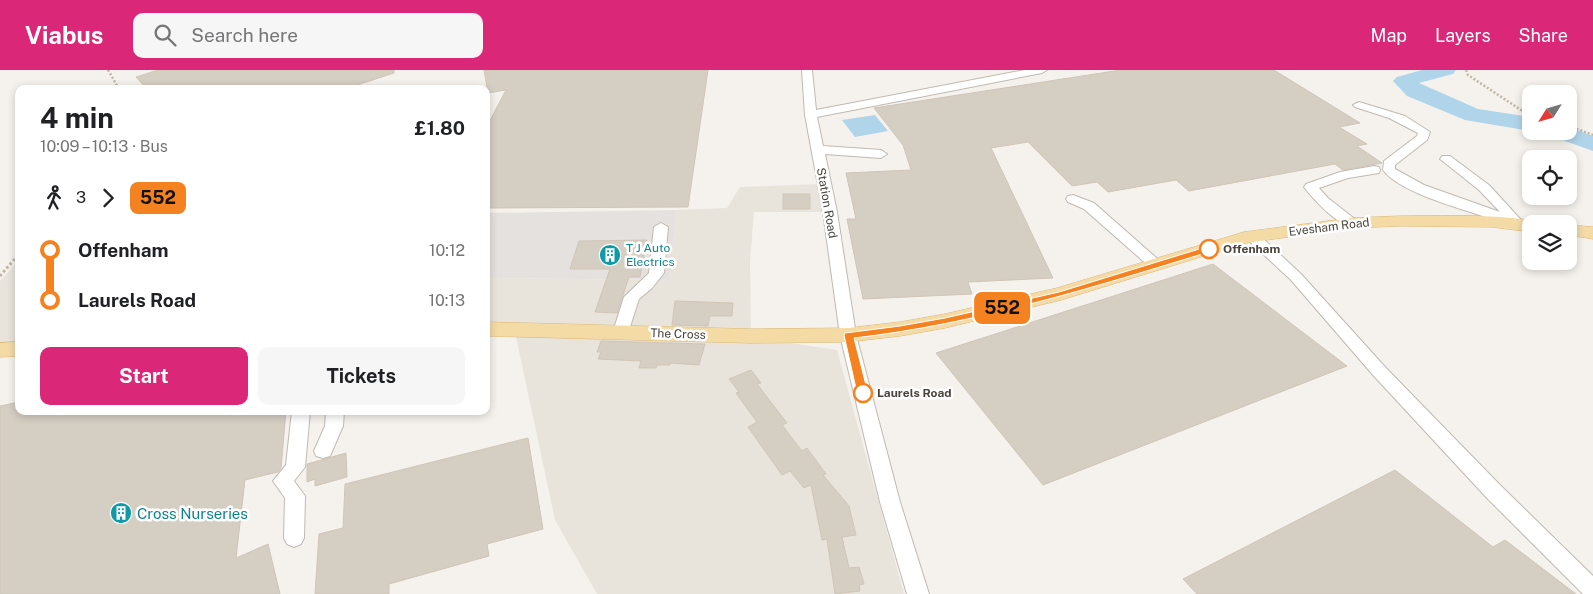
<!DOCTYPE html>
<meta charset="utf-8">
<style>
:root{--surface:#fff;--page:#f6f6f6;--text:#202124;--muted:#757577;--accent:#db2777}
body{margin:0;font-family:"Public Sans",sans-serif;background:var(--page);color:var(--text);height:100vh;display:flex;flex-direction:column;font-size:19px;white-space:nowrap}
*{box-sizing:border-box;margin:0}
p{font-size:16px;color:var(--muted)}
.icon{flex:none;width:28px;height:28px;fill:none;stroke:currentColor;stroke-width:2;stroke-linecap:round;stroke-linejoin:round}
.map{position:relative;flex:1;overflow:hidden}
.details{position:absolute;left:15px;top:15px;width:475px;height:330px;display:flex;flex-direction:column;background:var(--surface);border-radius:10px;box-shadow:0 2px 8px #0003}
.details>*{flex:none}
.badge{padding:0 10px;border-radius:8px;font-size:18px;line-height:32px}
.needle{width:32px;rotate:233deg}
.controls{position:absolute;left:1522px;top:15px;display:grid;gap:10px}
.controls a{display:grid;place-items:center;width:55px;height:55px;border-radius:10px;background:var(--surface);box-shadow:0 2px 8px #0003;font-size:25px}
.map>.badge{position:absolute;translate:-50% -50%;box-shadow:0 0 0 2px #fff}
.legs{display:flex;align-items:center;gap:8px;height:55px;padding:0 25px;font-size:16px}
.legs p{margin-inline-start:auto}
.head{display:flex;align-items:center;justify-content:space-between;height:85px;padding:0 25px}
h1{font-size:28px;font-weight:700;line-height:38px}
.action{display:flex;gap:10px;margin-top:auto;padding:10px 25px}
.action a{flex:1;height:58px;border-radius:10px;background:var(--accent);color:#fff;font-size:20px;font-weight:700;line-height:58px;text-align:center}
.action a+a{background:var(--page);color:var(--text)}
ul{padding:0 25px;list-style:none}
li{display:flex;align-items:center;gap:18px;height:50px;font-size:19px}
li i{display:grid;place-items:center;width:8px;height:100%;margin:0 6px;background:currentColor}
li i::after{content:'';width:12px;height:12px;margin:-6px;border:4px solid;border-radius:50%;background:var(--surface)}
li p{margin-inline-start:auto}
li:first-child i{background:linear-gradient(#0000 50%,currentColor 0)}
li:last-child i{background:linear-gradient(currentColor 50%,#0000 0)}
header{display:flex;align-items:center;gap:30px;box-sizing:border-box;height:70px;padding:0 25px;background:var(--accent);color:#fff}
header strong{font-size:24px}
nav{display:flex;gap:28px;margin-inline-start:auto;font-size:18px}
.search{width:350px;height:45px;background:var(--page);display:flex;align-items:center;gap:12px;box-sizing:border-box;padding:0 18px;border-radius:10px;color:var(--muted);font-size:19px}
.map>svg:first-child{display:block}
.residential{fill:#e8e4db}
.industrial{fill:#e5e1de}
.water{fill:#b0d5ea}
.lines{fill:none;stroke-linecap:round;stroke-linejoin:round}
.river{fill:#b0d5ea;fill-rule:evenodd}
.building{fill:#d5cec3;stroke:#d0c5b7}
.minor-casing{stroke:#c0b9b0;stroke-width:2}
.major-casing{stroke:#d9b877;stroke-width:1}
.path-far1{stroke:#c0b5a3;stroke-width:2.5;stroke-dasharray:2 2;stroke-linecap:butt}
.path{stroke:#c0b5a3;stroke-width:3;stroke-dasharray:2.5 2.5;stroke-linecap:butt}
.minor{fill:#fff;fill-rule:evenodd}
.major{fill:#f4dba6;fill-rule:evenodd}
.line-1{fill:#f58220;stroke:#fff}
.stop-1-dot{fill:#fff;stroke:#f58220;stroke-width:2.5}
.labels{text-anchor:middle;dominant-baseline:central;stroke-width:5;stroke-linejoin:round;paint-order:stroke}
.street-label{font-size:12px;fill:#49433b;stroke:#fff}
.culture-label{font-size:12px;fill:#0d838f;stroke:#fff;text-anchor:start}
.stop-label{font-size:12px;font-weight:bold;fill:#49433b;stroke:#fff;text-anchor:start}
.near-culture-label{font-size:15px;fill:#0d838f;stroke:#fff;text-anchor:start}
</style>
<header>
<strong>Viabus</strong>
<div class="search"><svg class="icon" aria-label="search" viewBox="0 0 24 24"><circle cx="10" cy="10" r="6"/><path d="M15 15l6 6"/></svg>Search here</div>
<nav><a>Map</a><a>Layers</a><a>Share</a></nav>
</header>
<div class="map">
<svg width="1593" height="524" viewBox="0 0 1593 524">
<rect width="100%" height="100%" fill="#f5f2ed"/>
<!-- residential -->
<g class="residential">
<path d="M 821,114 L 826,142 L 754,142 L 750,191 L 751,265 L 486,255 L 486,208 L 670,210 L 676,140 L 727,138 L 740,117 Z"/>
<path d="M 19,190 L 19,272 L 0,273 L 0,211 Z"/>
<path d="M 515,262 L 751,267 L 837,280 L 904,524 L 597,524 L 555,450 Z"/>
</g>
<!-- industrial -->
<path class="industrial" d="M 676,140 L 670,210 L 486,208 L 486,143 Z"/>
<!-- water -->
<path class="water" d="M 875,45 L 888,61 L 855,67 L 842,50 Z"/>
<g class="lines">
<!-- river -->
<g class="river">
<path d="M 1422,0 L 1456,0 L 1453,4 L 1419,13 L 1478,39 L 1531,47 L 1531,61 L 1465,50 L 1407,26 L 1393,11 L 1397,7 Z"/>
<path d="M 1569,57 L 1593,66 L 1593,81 L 1551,66 L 1548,61 L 1569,61 Z"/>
</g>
</g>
<!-- building -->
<g class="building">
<path d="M 158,0 L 394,0 L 394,3 L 345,19 L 304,19 L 301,16 L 294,19 L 147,19 L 136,7 Z"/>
<path d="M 484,0 L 708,0 L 688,137 L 486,138 L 486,58 L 506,20 L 488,23 Z"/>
<path d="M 1121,0 L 1274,0 L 1360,53 L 1339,57 L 1367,74 L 1357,76 L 1382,93 L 1343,100 L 1335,94 L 1189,121 L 1176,110 L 1108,122 L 1097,112 L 1072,116 L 1028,72 L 991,78 L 1053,208 L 968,212 L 972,224 L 863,229 L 847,149 L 856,149 L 846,103 L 911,100 L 903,75 L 874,38 Z"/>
<rect x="783" y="124" width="27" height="15"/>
<path d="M 647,170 L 640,207 L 629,207 L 617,243 L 595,242 L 610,199 L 570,199 L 579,171 Z"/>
<path d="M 1213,194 L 1347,296 L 1043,415 L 936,283 Z"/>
<path d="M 675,231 L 733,233 L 732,246 L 710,246 L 708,256 L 672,255 Z"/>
<path d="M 601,271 L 705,274 L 699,295 L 670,293 L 670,295 L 657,295 L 656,298 L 639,298 L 641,291 L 598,289 L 601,282 L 597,282 Z"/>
<path d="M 751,300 L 761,313 L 757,314 L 787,353 L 782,355 L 802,381 L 807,378 L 826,404 L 823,405 L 849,436 L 856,465 L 842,467 L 849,498 L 859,497 L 864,514 L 859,515 L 860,521 L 835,524 L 827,469 L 822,470 L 811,415 L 804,418 L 790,401 L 782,405 L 748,357 L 757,352 L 736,323 L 739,322 L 729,309 Z"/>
<path d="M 19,332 L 19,341 L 286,341 L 281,398 L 278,402 L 245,410 L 236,488 L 268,474 L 280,524 L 0,524 L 0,336 Z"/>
<path d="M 528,368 L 543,459 L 487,474 L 489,486 L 389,514 L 389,524 L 315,524 L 319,464 L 343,458 L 345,414 Z"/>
<path d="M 346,383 L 347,407 L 315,416 L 315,409 L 307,412 L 307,394 Z"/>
<path d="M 1395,400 L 1493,477 L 1505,470 L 1576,524 L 1197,524 L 1183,509 Z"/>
</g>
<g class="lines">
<!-- minor casing -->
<g class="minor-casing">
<g id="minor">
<path d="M 802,0 L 812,0 L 816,40 L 1025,0 L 1047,0 L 1042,3 L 817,47 L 823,76 L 881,80 L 887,84 L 881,88 L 825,84 L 837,142 L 856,265 L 900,432 L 929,524 L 907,524 L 880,432 L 840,265 L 823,142 L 805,45 Z"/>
<path d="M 1359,32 L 1405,46 L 1430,62 L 1427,70 L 1395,95 L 1395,99 L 1424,115 L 1500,142 L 1479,120 L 1440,89 L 1442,86 L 1450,86 L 1489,115 L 1522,151 L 1524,154 L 1522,157 L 1512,157 C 1480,142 1403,127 1383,100 L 1384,91 L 1417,66 L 1418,63 L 1389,48 L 1355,37 L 1353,35 Z"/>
<path d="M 1374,96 L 1379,97 L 1380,100 L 1379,103 L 1348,108 L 1319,118 L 1328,128 L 1356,150 L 1358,153 L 1356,156 C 1341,160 1313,129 1304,117 L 1306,114 L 1340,102 Z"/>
<path d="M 1073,125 L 1094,133 L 1161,192 L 1163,195 L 1161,198 L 1151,198 L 1084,139 L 1068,132 L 1066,129 L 1068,126 Z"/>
<path d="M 661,153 L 668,157 L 664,203 L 652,218 L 639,229 L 627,266 L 621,267 L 615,266 L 613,262 L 624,227 L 649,203 L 654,157 Z"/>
<path d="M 1253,163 L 1258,164 L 1301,204 L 1385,297 L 1500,415 L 1593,506 L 1593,524 L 1583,524 L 1486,427 L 1373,305 L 1291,210 L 1248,170 L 1246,167 L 1248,164 Z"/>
<path d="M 292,341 L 310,341 L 305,397 L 294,411 L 305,426 L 304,468 L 301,474 L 294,477 L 287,474 L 284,468 L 285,428 L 273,411 L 286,395 Z"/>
<path d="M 326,341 L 344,341 L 343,356 L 330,386 L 323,388 L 316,386 L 314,381 L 325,356 Z"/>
</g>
</g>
<!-- major casing -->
<g class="major-casing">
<g id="major">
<path d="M 1401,146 C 1425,146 1524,143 1539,154 L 1531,154 L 1531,162 L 1492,157 L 1401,156 L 1351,158 L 1246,173 L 1061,230 L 945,258 L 900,266 L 848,272 L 751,273 L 486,266 L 486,252 L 751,259 L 848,258 L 900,252 L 945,244 L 1057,218 L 1244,162 L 1351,148 Z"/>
<path d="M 1569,155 L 1593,157 L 1593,169 L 1569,165 Z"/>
<path d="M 19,272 L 19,286 L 0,287 L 0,273 Z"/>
</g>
</g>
<!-- path-far1 -->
<g class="path-far1">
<path d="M 108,0 L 119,19"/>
<path d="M 1466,0 L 1468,5 L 1521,40 L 1531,43"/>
<path d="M 1569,56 L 1593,65"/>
</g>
<!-- path -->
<path class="path" d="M 0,206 L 19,184"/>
<!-- minor -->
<use href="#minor" class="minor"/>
<!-- major -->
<use href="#major" class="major"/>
</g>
<!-- line-1 -->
<path class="line-1" d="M 1209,176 L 1212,177 L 1212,181 C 1094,217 977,254 854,268 L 868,323 L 863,326 L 857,323 L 844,265 L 845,263 L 900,256 L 945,248 L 1059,222 Z"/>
<!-- icons -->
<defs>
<g id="building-disc" transform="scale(1.125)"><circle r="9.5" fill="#0f9aa8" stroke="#fff"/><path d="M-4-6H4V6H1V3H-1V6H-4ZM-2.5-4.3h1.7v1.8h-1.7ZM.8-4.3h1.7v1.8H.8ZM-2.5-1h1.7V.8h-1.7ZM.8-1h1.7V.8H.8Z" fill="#fff"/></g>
</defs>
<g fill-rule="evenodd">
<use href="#building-disc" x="610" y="185"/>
<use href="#building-disc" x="121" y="443"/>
</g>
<!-- markers -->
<g class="stop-1-dot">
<circle cx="1209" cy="179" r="9"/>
<circle cx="863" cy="323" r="9"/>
</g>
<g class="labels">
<!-- street labels -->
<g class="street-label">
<text transform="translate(827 133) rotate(80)">Station Road</text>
<text transform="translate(1329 157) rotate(-7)">Evesham Road</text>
<text transform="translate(678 264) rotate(2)">The Cross</text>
</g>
<!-- culture labels -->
<g class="culture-label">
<text x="626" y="178">T J Auto<tspan x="626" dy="14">Electrics</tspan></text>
</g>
<!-- stop labels -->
<g class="stop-label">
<text x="1223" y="179">Offenham</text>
<text x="877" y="323">Laurels Road</text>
</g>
<!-- near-culture labels -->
<g class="near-culture-label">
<text x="137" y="443">Cross Nurseries</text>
</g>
</g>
</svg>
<div class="controls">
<a><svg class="needle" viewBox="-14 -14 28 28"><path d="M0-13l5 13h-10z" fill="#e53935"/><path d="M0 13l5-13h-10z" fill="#757577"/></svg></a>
<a><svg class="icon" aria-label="locate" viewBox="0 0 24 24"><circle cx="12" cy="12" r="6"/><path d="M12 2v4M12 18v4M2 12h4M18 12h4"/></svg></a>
<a><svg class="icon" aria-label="layers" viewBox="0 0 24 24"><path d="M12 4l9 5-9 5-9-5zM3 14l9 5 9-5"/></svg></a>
</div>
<b class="badge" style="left:1002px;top:238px;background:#f58220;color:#111">552</b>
<section class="details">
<div class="head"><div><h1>4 min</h1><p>10:09 – 10:13 · Bus</p></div><b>£1.80</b></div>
<div class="legs"><svg class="icon" aria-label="walk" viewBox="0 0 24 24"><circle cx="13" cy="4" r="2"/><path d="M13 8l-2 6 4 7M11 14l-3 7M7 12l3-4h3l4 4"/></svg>3<svg class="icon" aria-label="forward" viewBox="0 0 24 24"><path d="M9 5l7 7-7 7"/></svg><b class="badge" style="background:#f58220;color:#111">552</b></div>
<ul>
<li><i style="color:#f58220"></i><b>Offenham</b><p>10:12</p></li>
<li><i style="color:#f58220"></i><b>Laurels Road</b><p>10:13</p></li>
</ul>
<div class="action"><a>Start</a><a>Tickets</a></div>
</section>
</div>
